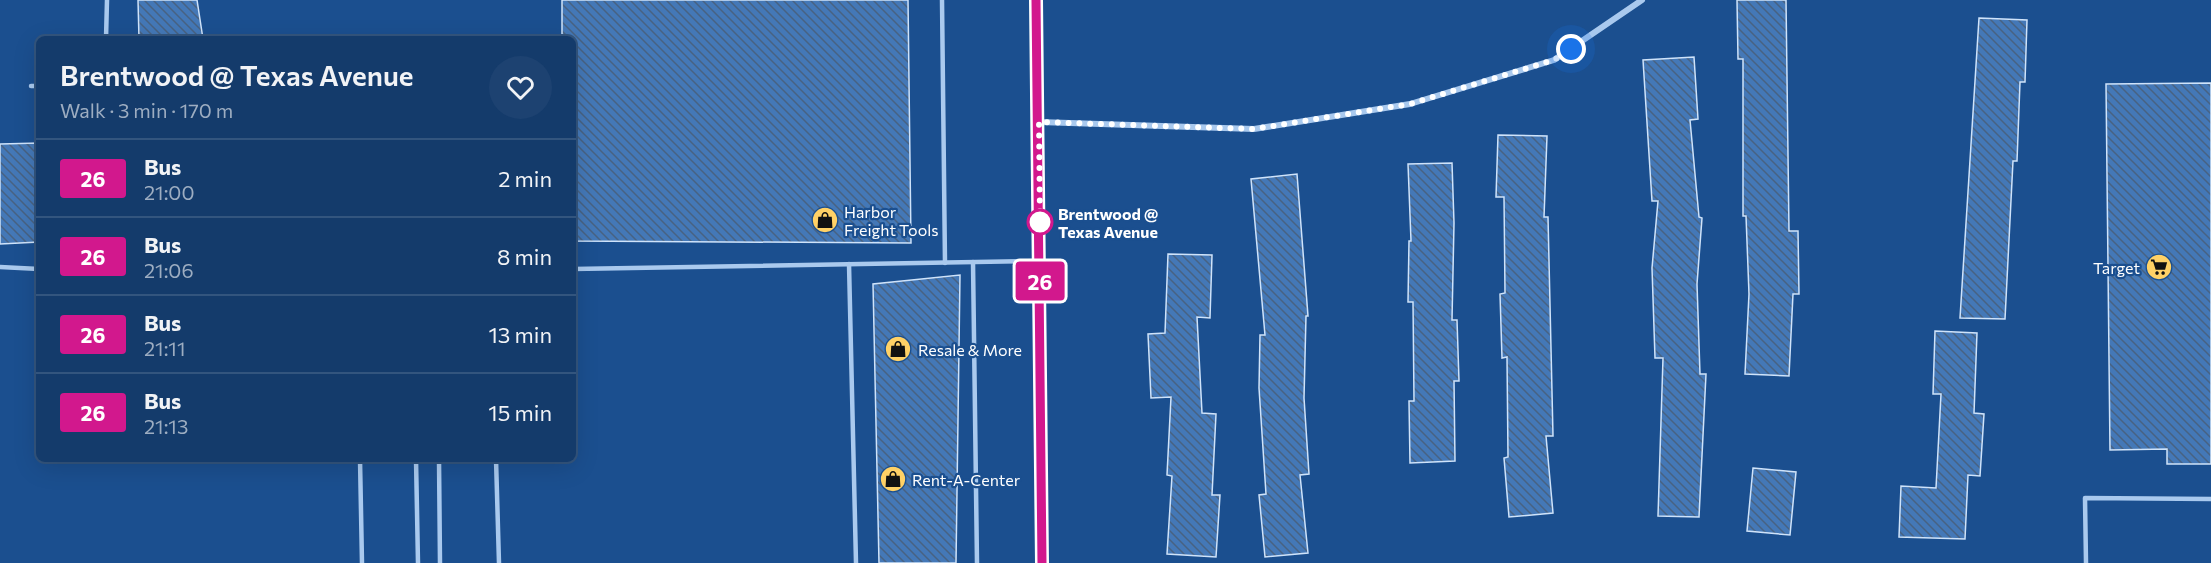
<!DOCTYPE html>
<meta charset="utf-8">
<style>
:root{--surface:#143b6b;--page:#1d4271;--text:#f1f3f6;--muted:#9dadc1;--line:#33557e}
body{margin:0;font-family:Commissioner,sans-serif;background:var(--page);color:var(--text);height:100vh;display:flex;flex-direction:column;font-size:22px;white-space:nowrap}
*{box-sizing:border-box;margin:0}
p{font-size:20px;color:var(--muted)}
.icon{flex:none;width:33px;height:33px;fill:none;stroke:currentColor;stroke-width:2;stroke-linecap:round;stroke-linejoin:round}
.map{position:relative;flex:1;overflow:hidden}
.side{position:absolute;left:36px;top:36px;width:540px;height:426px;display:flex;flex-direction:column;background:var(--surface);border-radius:9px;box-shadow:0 6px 24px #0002,0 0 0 2px var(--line)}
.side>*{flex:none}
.badge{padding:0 12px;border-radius:4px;font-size:21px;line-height:39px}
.you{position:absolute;width:30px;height:30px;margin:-15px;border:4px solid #fff;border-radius:50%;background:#1a73e8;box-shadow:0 0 0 9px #1a73e833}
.map>.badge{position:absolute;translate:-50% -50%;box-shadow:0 0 0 3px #fff}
.round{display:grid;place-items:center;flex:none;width:63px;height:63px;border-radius:32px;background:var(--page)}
.head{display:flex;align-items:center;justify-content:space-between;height:102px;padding:0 24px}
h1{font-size:28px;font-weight:600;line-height:45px}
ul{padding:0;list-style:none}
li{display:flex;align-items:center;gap:18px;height:78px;padding:0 24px;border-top:2px solid var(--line)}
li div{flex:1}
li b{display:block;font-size:22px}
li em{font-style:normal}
li .badge{min-width:66px;font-weight:700;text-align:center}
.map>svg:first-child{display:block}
.building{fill:url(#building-back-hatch);stroke:#cfe3fa;stroke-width:1.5}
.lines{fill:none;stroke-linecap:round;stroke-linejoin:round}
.service{stroke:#a9c9ee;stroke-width:4.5}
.minor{stroke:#a9c9ee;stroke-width:6}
.tertiary{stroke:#a9c9ee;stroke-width:10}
.line-casing{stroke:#fff;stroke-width:14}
.line{stroke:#d2188d;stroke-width:9}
.walk{stroke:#fff;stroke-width:6;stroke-dasharray:0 10.8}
.stop-dot{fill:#fff;stroke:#d2188d;stroke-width:3}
.labels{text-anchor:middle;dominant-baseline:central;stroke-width:4.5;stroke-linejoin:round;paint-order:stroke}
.poi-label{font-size:16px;fill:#fff;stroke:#1b4f8f;text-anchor:start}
.stop-label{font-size:16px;font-weight:bold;fill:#fff;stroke:#1b4f8f;text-anchor:start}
</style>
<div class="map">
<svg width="2211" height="563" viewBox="0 0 2211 563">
<defs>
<pattern id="building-back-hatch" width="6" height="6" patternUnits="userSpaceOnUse" patternTransform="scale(1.5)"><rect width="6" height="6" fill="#4478b7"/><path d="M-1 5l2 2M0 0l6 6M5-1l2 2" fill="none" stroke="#486282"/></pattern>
</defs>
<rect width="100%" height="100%" fill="#1b4f8f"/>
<!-- building -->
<g class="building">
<path d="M 138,0 L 197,0 L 203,39 L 139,39 Z"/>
<path d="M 562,0 L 908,0 L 911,243 L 573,241 L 573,39 L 562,39 Z"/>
<path d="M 1737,0 L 1786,0 L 1789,231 L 1798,231 L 1799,294 L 1793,294 L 1789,376 L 1745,374 L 1749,294 L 1746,216 L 1743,216 L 1743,59 L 1738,59 Z"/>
<path d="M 1979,18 L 2027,20 L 2025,82 L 2020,82 L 2017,161 L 2013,161 L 2005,319 L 1960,318 Z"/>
<path d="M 1694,57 L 1698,119 L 1690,120 L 1699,217 L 1702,218 L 1697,284 L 1700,374 L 1706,374 L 1699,517 L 1658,516 L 1663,358 L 1655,358 L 1652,268 L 1658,201 L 1652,201 L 1643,60 Z"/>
<path d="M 2211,83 L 2211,464 L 2167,464 L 2167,449 L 2110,450 L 2106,84 Z"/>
<path d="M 1498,135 L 1547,136 L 1544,217 L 1548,217 L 1553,436 L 1546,436 L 1553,513 L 1509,517 L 1504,458 L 1508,457 L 1507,357 L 1502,358 L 1500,294 L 1505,293 L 1504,197 L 1496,197 Z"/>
<path d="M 39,143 L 39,242 L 0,244 L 0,144 Z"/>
<path d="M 1452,163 L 1454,223 L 1452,320 L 1457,320 L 1459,381 L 1454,381 L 1455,461 L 1410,463 L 1409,401 L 1414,401 L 1413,302 L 1408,302 L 1409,241 L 1411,241 L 1408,164 Z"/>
<path d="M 1297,174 L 1308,316 L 1306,316 L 1304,398 L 1309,474 L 1300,475 L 1308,553 L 1265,557 L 1259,495 L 1266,494 L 1259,388 L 1260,335 L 1265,335 L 1251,179 Z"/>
<path d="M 1168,254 L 1212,255 L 1210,318 L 1197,317 L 1202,413 L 1216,414 L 1212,495 L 1220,495 L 1216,557 L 1167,554 L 1172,476 L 1167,475 L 1171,397 L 1151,398 L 1148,334 L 1165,333 Z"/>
<path d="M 960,275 L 956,563 L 879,563 L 873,284 Z"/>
<path d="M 1935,331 L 1977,333 L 1974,413 L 1984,414 L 1980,476 L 1968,475 L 1965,539 L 1899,537 L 1901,486 L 1936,488 L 1941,394 L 1933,394 Z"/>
<path d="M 1753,468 L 1796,472 L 1790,535 L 1747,531 Z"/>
</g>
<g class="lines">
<!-- service -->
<g class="service">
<path d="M 942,0 L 945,263"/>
<path d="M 106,39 L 107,0"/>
<path d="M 31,86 L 39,86"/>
<path d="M 973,262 L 977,563"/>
<path d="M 849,264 L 856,563"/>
<path d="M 0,267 L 39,269"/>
<path d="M 573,269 L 1038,261"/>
<path d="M 360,459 L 362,563"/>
<path d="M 416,459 L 418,563"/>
<path d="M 439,459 L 440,563"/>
<path d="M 496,459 L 499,563"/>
<path d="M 2086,563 L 2085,498 L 2211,499"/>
</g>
<!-- minor -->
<path class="minor" d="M 1039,122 L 1254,129 L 1410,104 L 1554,60 L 1642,0"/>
<!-- tertiary -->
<path class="tertiary" d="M 1036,0 L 1042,563"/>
</g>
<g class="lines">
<!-- line casing -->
<g class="line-casing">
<path id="line" d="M 1036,0 L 1042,563"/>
</g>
<!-- line -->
<use href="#line" class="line"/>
<!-- walk -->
<path class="walk" d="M 1040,222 L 1039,122 L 1254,129 L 1410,104 L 1554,60 L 1571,49"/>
</g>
<!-- icons -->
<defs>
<g id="shop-disc" transform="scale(1.35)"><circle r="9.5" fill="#ffd166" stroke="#1b4f8f"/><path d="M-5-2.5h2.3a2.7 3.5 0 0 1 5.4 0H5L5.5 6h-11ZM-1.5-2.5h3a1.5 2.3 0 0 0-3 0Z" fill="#111"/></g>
<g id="supermarket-disc" transform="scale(1.35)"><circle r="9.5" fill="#ffd166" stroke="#1b4f8f"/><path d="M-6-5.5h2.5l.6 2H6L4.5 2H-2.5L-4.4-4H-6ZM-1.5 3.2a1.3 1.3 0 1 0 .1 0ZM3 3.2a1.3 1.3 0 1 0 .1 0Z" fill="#111"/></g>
</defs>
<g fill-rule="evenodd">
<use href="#shop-disc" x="825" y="220"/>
<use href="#supermarket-disc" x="2159" y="267"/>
<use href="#shop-disc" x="898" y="349"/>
<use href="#shop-disc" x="893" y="479"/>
</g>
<!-- markers -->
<circle class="stop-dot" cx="1040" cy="222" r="12"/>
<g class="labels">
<!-- poi labels -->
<g class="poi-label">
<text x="844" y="211">Harbor<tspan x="844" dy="18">Freight Tools</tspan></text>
<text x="2140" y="267" text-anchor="end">Target</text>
<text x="918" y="349">Resale &amp; More</text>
<text x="912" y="479">Rent-A-Center</text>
</g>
<!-- stop labels -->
<g class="stop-label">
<text x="1058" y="213">Brentwood @<tspan x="1058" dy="18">Texas Avenue</tspan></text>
</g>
</g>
</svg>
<div class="you" style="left:1571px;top:49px"></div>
<b class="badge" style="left:1040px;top:281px;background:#d2188d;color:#fff">26</b>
<section class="side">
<div class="head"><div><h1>Brentwood @ Texas Avenue</h1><p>Walk · 3 min · 170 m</p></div><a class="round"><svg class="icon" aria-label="heart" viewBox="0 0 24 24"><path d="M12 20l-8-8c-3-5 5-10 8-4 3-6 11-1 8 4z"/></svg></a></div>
<ul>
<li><span class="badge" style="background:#d2188d;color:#fff">26</span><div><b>Bus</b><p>21:00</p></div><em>2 min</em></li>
<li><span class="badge" style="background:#d2188d;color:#fff">26</span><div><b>Bus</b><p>21:06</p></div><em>8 min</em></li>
<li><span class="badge" style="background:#d2188d;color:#fff">26</span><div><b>Bus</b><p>21:11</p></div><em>13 min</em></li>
<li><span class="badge" style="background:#d2188d;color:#fff">26</span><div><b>Bus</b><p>21:13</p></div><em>15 min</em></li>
</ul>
</section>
</div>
